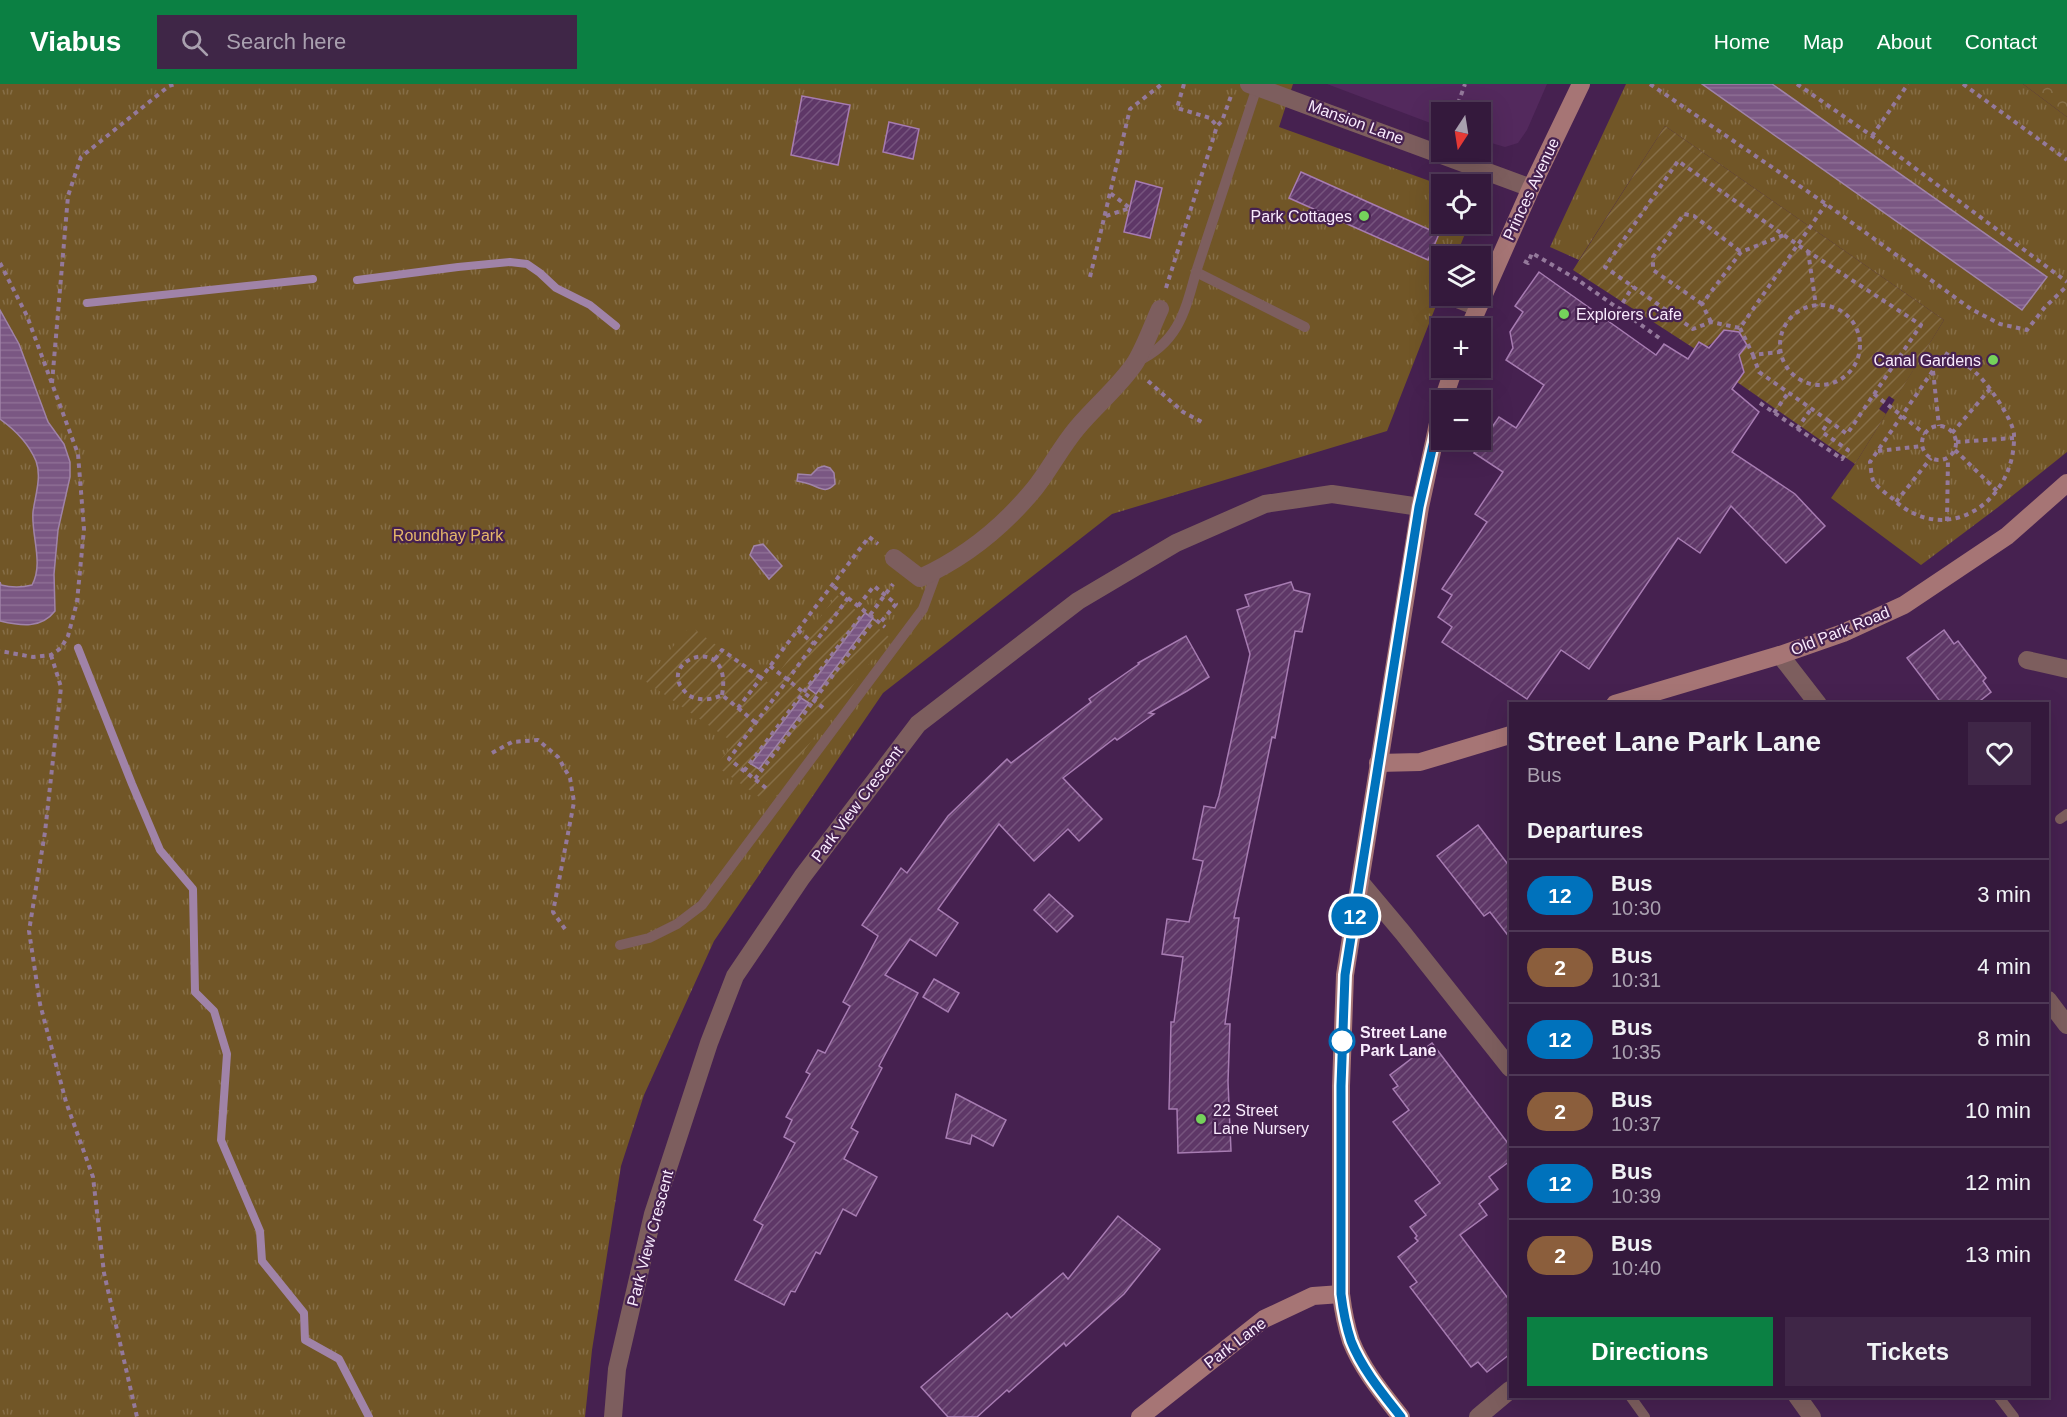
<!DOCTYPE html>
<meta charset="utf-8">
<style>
:root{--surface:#34193c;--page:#3f2647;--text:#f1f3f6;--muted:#a9a0af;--line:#4e3856;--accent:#0b8043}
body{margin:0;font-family:Arial,sans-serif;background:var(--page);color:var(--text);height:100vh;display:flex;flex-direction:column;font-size:22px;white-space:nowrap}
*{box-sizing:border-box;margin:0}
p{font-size:20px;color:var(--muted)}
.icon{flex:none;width:33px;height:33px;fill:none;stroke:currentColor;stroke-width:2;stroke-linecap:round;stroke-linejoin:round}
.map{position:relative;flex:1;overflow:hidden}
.side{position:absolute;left:1509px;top:618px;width:540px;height:696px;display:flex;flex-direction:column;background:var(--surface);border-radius:0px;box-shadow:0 6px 24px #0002,0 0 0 2px var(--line)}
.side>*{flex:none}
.badge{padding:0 12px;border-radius:20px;font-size:21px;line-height:39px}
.needle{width:39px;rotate:192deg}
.buttons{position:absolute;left:1431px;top:18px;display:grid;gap:12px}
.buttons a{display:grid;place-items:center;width:60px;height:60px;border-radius:0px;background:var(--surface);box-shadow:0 6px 24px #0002,0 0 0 2px var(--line);font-size:30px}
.map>.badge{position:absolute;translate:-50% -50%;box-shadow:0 0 0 3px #fff}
h2{padding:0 18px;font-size:22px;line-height:54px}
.round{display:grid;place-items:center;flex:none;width:63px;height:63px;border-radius:0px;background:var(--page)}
.headline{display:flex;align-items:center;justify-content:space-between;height:102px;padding:0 18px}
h1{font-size:28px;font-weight:700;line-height:45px}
.action{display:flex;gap:12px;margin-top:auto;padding:12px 18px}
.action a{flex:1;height:69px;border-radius:0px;background:var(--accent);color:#fff;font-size:24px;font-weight:700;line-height:69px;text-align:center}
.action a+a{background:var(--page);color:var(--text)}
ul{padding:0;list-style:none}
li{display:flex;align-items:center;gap:18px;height:72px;padding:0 18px;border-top:2px solid var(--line)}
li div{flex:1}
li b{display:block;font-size:22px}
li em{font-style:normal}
li .badge{min-width:66px;font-weight:700;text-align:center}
header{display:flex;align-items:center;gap:36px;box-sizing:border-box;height:84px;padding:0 30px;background:var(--accent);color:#fff}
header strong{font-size:28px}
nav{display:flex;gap:33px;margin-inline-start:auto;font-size:21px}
.search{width:420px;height:54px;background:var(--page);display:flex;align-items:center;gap:15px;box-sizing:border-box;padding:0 21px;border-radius:0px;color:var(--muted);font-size:22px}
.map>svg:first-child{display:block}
.built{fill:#53295d}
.forest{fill:url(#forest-crowns)}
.park{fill:url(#park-tufts)}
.garden{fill:url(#garden-furrows)}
.water{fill:url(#water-rules);stroke:#a083a8;stroke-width:1.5}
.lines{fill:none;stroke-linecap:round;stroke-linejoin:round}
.stream{stroke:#a083a8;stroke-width:8}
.building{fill:url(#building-hatch);stroke:#a77cb2;stroke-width:1.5}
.path{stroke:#94799b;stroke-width:4;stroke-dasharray:4.5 4.5;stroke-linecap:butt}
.lane{stroke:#7d5e5e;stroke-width:10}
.street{stroke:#7d5e5e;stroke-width:18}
.secondary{stroke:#a67575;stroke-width:18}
.line-casing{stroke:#fff;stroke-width:14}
.line{stroke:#0072bc;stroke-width:9}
.poi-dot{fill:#75d25b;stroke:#462150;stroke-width:2}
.stop-dot{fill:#fff;stroke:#0072bc;stroke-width:3}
.labels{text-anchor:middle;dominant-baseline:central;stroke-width:4.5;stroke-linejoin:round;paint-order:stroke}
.street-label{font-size:16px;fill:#f9ebfd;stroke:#462150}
.poi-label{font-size:16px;fill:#f9ebfd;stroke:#462150;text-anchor:end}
.park-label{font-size:16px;fill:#e6b86a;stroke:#462150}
.stop-label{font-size:16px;font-weight:bold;fill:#f9ebfd;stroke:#462150;text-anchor:start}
</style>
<header>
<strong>Viabus</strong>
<div class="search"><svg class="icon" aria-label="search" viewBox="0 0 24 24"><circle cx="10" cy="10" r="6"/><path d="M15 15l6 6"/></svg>Search here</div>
<nav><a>Home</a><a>Map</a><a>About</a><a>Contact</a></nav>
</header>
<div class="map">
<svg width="2067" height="1333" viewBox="0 0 2067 1333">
<defs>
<pattern id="forest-crowns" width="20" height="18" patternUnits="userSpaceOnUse" patternTransform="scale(1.5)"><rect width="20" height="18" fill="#715627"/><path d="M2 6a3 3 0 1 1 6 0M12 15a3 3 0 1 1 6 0" fill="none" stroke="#866e47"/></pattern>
<pattern id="park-tufts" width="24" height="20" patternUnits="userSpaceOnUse" patternTransform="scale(1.5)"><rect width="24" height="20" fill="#715627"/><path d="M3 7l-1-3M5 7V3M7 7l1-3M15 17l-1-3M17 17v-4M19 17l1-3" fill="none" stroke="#866e47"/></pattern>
<pattern id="garden-furrows" width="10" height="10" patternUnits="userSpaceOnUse" patternTransform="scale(1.5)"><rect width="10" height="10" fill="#715627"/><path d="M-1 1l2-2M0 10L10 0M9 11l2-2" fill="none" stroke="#866e47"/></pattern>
<pattern id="water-rules" width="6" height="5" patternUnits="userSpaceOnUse" patternTransform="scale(1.5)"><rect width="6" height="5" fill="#7a5783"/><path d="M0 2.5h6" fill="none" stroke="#8e6f95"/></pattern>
<pattern id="building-hatch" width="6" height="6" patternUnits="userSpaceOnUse" patternTransform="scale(1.5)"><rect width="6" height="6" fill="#5e3767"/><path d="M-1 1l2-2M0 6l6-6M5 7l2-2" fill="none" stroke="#76547e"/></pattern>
</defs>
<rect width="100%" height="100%" fill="#462150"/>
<!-- built -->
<path class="built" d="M 1327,0 L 1547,0 L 1527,46 L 1518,59 L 1505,63 L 1481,56 L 1480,28 L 1442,28 L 1441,43 Z"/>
<!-- forest -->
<path class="forest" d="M 2023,0 L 2067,0 L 2067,33 Z"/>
<!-- park -->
<g class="park">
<path d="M 0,0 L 1293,0 L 1279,43 L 1441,101 L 1442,140 L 1469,140 L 1456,172 L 1442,172 L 1441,209 L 1387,347 L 1112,430 L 883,609 L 714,857 L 644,1011 L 621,1082 L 592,1266 L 585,1333 L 0,1333 Z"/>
<path d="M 1626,0 L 2023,0 L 2067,33 L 2067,368 L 1997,424 L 1921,481 L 1831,414 L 1855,380 L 1944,236 L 1665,42 L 1579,176 L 1550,163 Z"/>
</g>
<!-- garden -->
<g class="garden">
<path d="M 1665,42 L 1944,236 L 1895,316 L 1889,312 L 1879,325 L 1886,330 L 1855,380 L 1737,298 L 1744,288 L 1739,271 L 1746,261 L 1739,248 L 1724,246 L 1714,258 L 1706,263 L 1699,258 L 1695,265 L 1573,186 Z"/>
<path d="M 837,511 L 889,553 L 766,718 L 716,682 L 734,659 L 645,597 L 690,542 L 770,600 Z"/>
</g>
<!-- water -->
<g class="water">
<path d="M 1702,0 L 1772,0 L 2047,193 L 2022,226 Z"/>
<path d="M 0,226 L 19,260 L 48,338 L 64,360 L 70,378 L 70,393 L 58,446 L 54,490 L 55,527 C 41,545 21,542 0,537 L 0,498 L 1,501 C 12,504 21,504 32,501 C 44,480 31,451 33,428 C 35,412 42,393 36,377 C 29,360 14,345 0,335 Z"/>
<path d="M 824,382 L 830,384 L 834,389 L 835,400 C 826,409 822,405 812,401 C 807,399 802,398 797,397 L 798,390 L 811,391 L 818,384 Z"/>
<path d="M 763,460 L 782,482 L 769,495 L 750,471 L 754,462 Z"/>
<path d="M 865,529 L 873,534 L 816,610 L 808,604 Z"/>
<path d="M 801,614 L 809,619 L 759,685 L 751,680 Z"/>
</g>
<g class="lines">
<!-- stream -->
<g class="stream">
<path d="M 357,196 L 458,183 L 510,178 L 527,180 L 540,189 L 556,204 L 590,221 L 616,242"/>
<path d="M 87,219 L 313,195"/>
<path d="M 78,564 L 132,700 L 160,766 L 193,805 L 195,908 L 214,927 L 227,970 L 221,1056 L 260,1147 L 262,1177 L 304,1229 L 305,1256 L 339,1275 L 369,1333"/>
</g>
</g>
<!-- building -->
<g class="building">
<path d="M 802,12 L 850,21 L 838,81 L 791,71 Z"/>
<path d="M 889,38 L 919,45 L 913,75 L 883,68 Z"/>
<path d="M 1301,88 L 1439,150 L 1428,176 L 1289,114 Z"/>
<path d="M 1136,97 L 1162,104 L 1150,154 L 1124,148 Z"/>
<path d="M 1539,188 L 1656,271 L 1664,260 L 1688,275 L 1699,258 L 1709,264 L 1724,246 L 1739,248 L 1747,261 L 1739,271 L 1744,288 L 1732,305 L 1759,328 L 1732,368 L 1795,410 L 1825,442 L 1786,479 L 1731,422 L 1700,469 L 1678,454 L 1589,585 L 1561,566 L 1527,615 L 1442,558 L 1452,543 L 1438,533 L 1452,511 L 1442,505 L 1487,438 L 1475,430 L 1503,388 L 1474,369 L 1499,333 L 1516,344 L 1544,301 L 1506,276 L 1513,264 L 1510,248 L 1523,228 L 1515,222 Z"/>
<path d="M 1291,498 L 1294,506 L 1310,510 L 1302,548 L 1295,547 L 1275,654 L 1272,653 L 1234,834 L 1239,834 L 1225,940 L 1230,940 L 1228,998 L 1231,1067 L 1178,1069 L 1177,1025 L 1169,1025 L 1171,938 L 1174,938 L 1183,873 L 1162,870 L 1167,835 L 1189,838 L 1203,777 L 1193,775 L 1204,722 L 1215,724 L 1219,712 L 1250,570 L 1237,526 L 1249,522 L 1245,511 Z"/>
<path d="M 1944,546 L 1954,560 L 1958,557 L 1986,594 L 1983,597 L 1991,608 L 1976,620 L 1942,620 L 1907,574 Z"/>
<path d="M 1186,552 L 1209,593 L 1187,607 L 1149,629 L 1154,630 L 1117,656 L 1115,654 L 1063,694 L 1102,735 L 1079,757 L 1068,745 L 1034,777 L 999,740 L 938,825 L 958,839 L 936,872 L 910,855 L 885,891 L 918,909 L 879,982 L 882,984 L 851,1044 L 858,1048 L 844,1075 L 877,1093 L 856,1132 L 843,1125 L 820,1170 L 816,1168 L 795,1208 L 791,1207 L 784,1221 L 735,1196 L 763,1141 L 754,1136 L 795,1059 L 784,1053 L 792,1036 L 786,1033 L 810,990 L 806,988 L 818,966 L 825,969 L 850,922 L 843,918 L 878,852 L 862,841 L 901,784 L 907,789 L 948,732 L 1007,675 L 1011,679 L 1091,618 L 1089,615 L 1139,580 L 1138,579 Z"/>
<path d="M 1478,741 L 1510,783 L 1510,854 L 1490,828 L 1484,832 L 1437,772 Z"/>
<path d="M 1049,810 L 1073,832 L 1057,848 L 1034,826 Z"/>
<path d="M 934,895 L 959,909 L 948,928 L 923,913 Z"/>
<path d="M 1432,959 L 1510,1062 L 1510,1077 L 1489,1093 L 1498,1105 L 1479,1120 L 1487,1131 L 1460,1151 L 1510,1217 L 1510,1270 L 1487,1288 L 1478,1278 L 1471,1283 L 1410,1203 L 1417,1198 L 1398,1173 L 1418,1157 L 1415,1154 L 1417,1152 L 1410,1143 L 1426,1131 L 1415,1117 L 1440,1099 L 1393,1038 L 1409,1026 L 1393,1005 L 1398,1002 L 1390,991 Z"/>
<path d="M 956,1010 L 1006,1036 L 993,1062 L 972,1051 L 970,1060 L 946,1054 Z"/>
<path d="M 1118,1132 L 1160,1165 L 1124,1210 L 1066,1262 L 1064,1259 L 1009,1308 L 1007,1306 L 977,1333 L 948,1333 L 921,1303 L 1007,1229 L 1011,1234 L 1063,1189 L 1068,1195 Z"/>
</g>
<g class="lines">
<!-- path -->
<g class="path">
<path d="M 1184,0 L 1177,24 L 1210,34 L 1217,42"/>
<path d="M 1650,0 L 1826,120 L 1971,225 L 2000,240 L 2027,246 L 2045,223 L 2067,202"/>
<path d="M 1797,0 L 1872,52 L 2067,198"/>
<path d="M 1963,0 L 2067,76"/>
<path d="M 1455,28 L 1465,0"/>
<path d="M 1872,52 L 1908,0"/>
<path d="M 1106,132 L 1130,124 L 1110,109"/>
<path d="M 1808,167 L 1816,222"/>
<path d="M 1524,177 L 1528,179 L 1532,169 L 1578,196 L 1619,225 L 1633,202"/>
<path d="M 0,179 L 27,232 L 78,370 L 84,445 L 77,518 L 68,552 L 61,564 L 51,571 L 33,573 L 0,567"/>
<path d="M 1090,193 L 1130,25 L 1162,0"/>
<path d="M 1166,204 L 1213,55 L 1217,42 L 1222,37 L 1231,12"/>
<path d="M 1702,220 L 1653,186 L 1653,173 L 1684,130 L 1694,132 L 1741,168"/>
<circle cx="1820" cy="261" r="40"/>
<path d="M 1619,225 L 1662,256"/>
<path d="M 1711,238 L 1702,220 L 1741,168 L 1784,151"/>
<path d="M 1740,244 L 1753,271 L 1780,268"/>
<path d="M 1945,269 C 1955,275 1968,281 1976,289 C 1987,298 2014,337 2014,351 C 2016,418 1946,465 1893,415 C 1887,410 1876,403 1873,396 C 1871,391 1871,383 1870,378 Z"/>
<path d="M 1753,271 L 1759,288 L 1829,337"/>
<path d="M 1933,287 L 1939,342"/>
<path d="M 1148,297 L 1183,328 L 1202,338"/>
<path d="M 52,299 L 68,112 L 81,73 L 169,2 L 175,0"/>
<path d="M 1874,310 L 1925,350"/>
<path d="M 1760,319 L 1842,375 L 1848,366 L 1822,348 L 1829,337 L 1847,350 L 1921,241 L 1798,161 L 1678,77 L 1605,183 L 1693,245 L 1711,238 L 1740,244 L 1826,120"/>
<path d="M 1774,329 L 1788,309"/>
<circle cx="1939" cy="359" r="17"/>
<path d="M 1797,345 L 1811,325"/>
<path d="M 1952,349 L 1990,305"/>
<path d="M 1956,358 L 2014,354"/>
<path d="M 1955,366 L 1997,407"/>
<path d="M 1878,367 L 1922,362"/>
<path d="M 1896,418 L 1931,374"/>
<path d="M 1947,437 L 1948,374"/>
<path d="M 848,514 L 885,543"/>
<path d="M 858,522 L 874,502 L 896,520 L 880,539"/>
<path d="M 870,531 L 893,500"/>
<path d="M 798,546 L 814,560"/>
<path d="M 51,571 L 61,603 L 45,748 L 29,847 L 40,920 L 66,1018 L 93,1093 L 104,1189 L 137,1333"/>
<path d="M 715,575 L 722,566 L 761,594"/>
<path d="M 770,582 L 826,626"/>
<path d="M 722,611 C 733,551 665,572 680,601 C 683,605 686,610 690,612 C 700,617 712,616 722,611 L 738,624 L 869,453 L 878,460"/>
<path d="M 738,624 L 756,639"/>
<path d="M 492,669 L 512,658 L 538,656 L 558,673 L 570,694 L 574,718 L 553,828 L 565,845"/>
<path d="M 744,687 L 865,527"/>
<path d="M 755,695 L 875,535"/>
<path d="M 766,704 L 729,675 L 848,514 L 832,501"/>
</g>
<!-- lane -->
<g class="lane">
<path d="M 1257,3 L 1196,188 L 1305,243"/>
<path d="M 1136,278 C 1178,259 1185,228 1196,188"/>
<path d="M 2060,735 L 2067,730"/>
<path d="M 620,861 L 649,854 L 677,840 L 702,821 L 923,525 L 937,487"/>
<path d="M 1630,1312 L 1645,1333"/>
<path d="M 1998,1312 L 2014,1333"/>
</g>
<!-- street -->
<g class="street">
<path d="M 1249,0 L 1531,104"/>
<path d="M 1450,212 L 1477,223"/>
<path d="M 894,474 L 920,494 C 964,474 1004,442 1035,404 C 1050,385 1061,363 1077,344 C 1095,322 1119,303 1135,279 C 1145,263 1152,242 1160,225"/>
<path d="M 1780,571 L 1818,620"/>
<path d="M 2027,576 L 2067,585"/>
<path d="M 1361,799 L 1403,849 L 1510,984"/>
<path d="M 2048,916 L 2067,941"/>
<path d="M 1797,1312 L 1812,1333"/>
<path d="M 613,1333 L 617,1285 L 653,1130 L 709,959 L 735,892 L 802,793 L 918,640 L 1078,517 L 1176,459 L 1265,420 L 1332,410 L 1420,423"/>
<path d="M 1478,1333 L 1510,1306"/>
</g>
<!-- secondary -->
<g class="secondary">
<path d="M 1469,244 L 1531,104 L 1581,0"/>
<path d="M 1443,316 L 1454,284"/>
<path d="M 1615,620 L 1780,571 L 1843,549 L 1904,521 L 2007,452 L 2067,399"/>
<path d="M 1378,679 L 1420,678 L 1510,651"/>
<path d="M 1140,1333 L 1264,1235 L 1313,1212 L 1341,1210"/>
<path d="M 1401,1333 C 1383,1310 1362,1285 1351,1257 C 1346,1242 1343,1226 1341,1210 L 1341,1002 L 1345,891 L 1420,423 L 1442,321"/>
</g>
</g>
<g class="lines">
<!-- line casing -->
<g class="line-casing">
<path id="line" d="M 1401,1333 C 1383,1310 1362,1285 1351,1257 C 1346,1242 1343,1226 1341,1210 L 1341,1002 L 1345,891 L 1419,423 L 1442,321"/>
</g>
<!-- line -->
<use href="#line" class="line"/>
</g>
<!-- markers -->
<g class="poi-dot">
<circle cx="1364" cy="132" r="6"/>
<circle cx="1564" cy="230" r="6"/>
<circle cx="1993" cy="276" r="6"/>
<circle cx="1201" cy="1035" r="6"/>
</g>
<circle class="stop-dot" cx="1342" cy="957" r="12"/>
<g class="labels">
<!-- street labels -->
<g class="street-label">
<text transform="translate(1356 38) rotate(20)">Mansion Lane</text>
<text transform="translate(1531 105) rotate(-65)">Princes Avenue</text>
<text transform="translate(1840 547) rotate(-22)">Old Park Road</text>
<text transform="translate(857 720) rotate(-53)">Park View Crescent</text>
<text transform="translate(650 1154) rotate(-75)">Park View Crescent</text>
<text transform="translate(1235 1259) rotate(-37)">Park Lane</text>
</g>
<!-- poi labels -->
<g class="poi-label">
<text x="1352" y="132">Park Cottages</text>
<text x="1576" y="230" text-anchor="start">Explorers Cafe</text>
<text x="1981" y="276">Canal Gardens</text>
<text x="1213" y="1026" text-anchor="start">22 Street<tspan x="1213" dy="18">Lane Nursery</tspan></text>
</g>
<!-- park labels -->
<g class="park-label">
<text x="448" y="451">Roundhay Park</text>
</g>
<!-- stop labels -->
<g class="stop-label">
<text x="1360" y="948">Street Lane<tspan x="1360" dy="18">Park Lane</tspan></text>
</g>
</g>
</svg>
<div class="buttons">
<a><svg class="needle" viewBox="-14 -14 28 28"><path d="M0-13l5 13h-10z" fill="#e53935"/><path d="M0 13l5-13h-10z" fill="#a9a0af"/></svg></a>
<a><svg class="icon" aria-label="locate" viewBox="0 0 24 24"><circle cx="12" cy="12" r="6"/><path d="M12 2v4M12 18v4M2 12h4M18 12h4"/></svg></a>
<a><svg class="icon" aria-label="layers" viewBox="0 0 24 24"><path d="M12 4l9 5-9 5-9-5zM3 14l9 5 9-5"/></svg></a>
<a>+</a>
<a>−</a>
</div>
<b class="badge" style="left:1355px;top:832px;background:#0072bc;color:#fff">12</b>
<section class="side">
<div class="headline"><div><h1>Street Lane Park Lane</h1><p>Bus</p></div><a class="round"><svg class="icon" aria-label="heart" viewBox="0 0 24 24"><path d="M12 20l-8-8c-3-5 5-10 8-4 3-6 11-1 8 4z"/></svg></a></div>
<h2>Departures</h2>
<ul>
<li><span class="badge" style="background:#0072bc;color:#fff">12</span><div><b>Bus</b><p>10:30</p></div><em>3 min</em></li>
<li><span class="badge" style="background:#8b5e3c;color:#fff">2</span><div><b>Bus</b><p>10:31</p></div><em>4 min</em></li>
<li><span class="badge" style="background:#0072bc;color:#fff">12</span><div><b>Bus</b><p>10:35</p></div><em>8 min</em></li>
<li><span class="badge" style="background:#8b5e3c;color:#fff">2</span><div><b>Bus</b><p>10:37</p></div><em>10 min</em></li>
<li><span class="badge" style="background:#0072bc;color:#fff">12</span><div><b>Bus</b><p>10:39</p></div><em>12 min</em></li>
<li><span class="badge" style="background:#8b5e3c;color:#fff">2</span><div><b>Bus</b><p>10:40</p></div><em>13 min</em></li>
</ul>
<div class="action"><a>Directions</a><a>Tickets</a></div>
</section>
</div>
